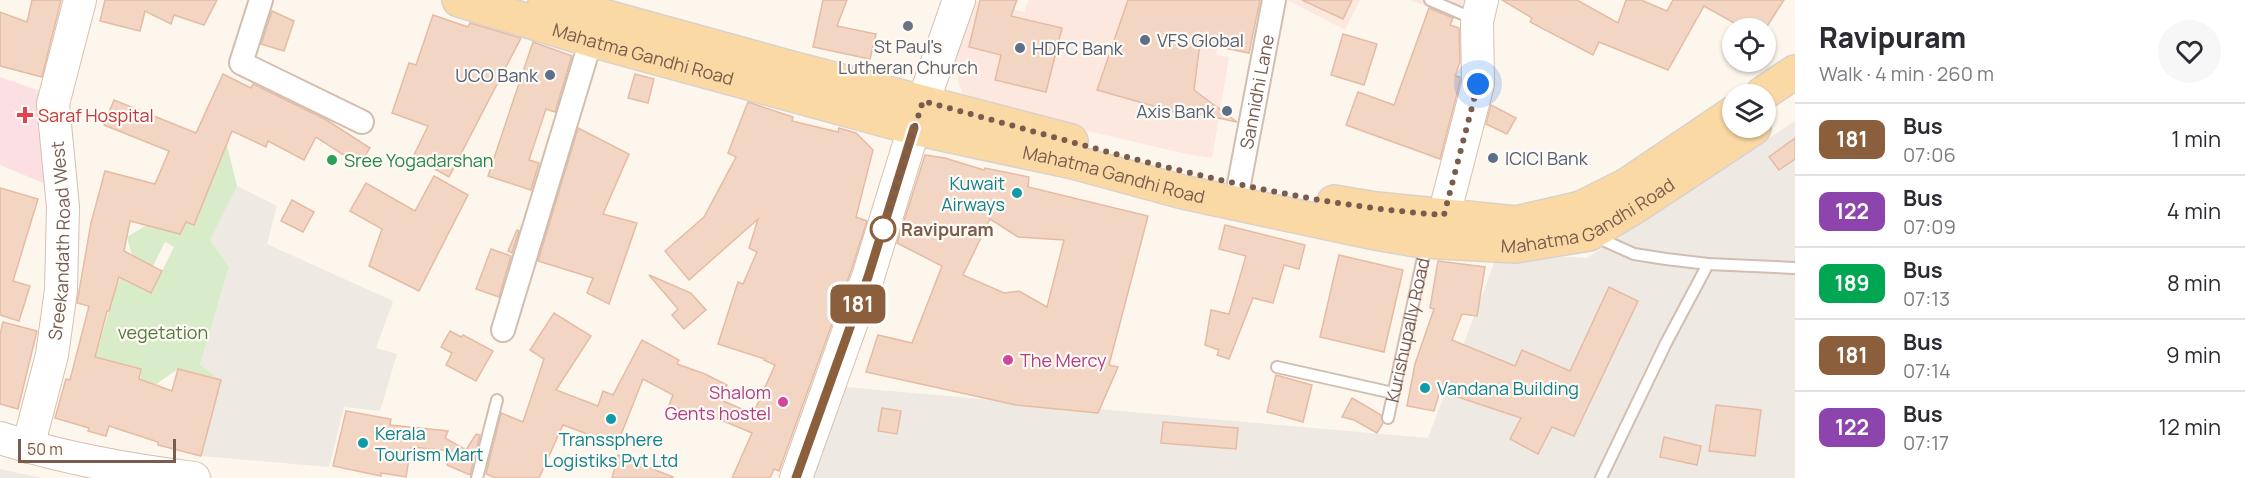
<!DOCTYPE html>
<meta charset="utf-8">
<style>
:root{--surface:#fff;--page:#f7f7f7;--text:#2b2b33;--muted:#7c7c81;--line:#e1e1e2}
body{margin:0;font-family:Manrope,sans-serif;background:var(--page);color:var(--text);height:100vh;display:flex;flex-direction:column;font-size:22px;white-space:nowrap}
*{box-sizing:border-box;margin:0}
p{font-size:20px;color:var(--muted)}
.icon{flex:none;width:33px;height:33px;fill:none;stroke:currentColor;stroke-width:2;stroke-linecap:round;stroke-linejoin:round}
.map{position:relative;flex:1;overflow:hidden}
.sheet{display:flex;flex-direction:column;background:var(--surface);width:450px}
.sheet>*{flex:none}
.badge{padding:0 12px;border-radius:9px;font-size:21px;line-height:39px}
.fabs{position:absolute;left:1722px;top:18px;display:grid;gap:12px}
.fabs a{display:grid;place-items:center;width:54px;height:54px;border-radius:50%;background:var(--surface);box-shadow:0 2px 4px #0004;font-size:30px}
.scale{position:absolute;left:18px;bottom:15px;width:158px;box-sizing:border-box;padding-left:6px;border:3px solid #7a5c4d;border-top:0;font-size:16px;line-height:21px;white-space:nowrap;color:#7a5c4d;-webkit-text-stroke:4px #fffaf3;paint-order:stroke}
.you{position:absolute;width:30px;height:30px;margin:-15px;border:4px solid #fff;border-radius:50%;background:#1a73e8;box-shadow:0 0 0 9px #1a73e833}
.map>.badge{position:absolute;translate:-50% -50%;box-shadow:0 0 0 3px #fff}
.round{display:grid;place-items:center;flex:none;width:63px;height:63px;border-radius:32px;background:var(--page)}
.overview{display:flex;align-items:center;justify-content:space-between;height:102px;padding:0 24px}
h1{font-size:28px;font-weight:800;line-height:45px}
ul{padding:0;list-style:none}
li{display:flex;align-items:center;gap:18px;height:72px;padding:0 24px;border-top:2px solid var(--line)}
li div{flex:1}
li b{display:block;font-size:22px}
li em{font-style:normal}
li .badge{min-width:66px;font-weight:700;text-align:center}
main{display:flex;flex:1;min-height:0}
.map>svg:first-child{display:block}
.commercial{fill:#fde8e0}
.industrial{fill:#efe9e4}
.medical{fill:#fbdfe3}
.green{fill:#d8ecc9}
.building{fill:#f3d5c3;stroke:#e6bba3;stroke-width:1.5;fill-rule:evenodd}
.lines{fill:none;stroke-linecap:round;stroke-linejoin:round}
.lane-casing{stroke:#d1beb0;stroke-width:14}
.street-casing{stroke:#d1beb0;stroke-width:26}
.secondary-casing{stroke:#d6c0b0;stroke-width:34}
.primary-casing{stroke:#dad1cd;stroke-width:36}
.lane{stroke:#fff;stroke-width:10}
.street{stroke:#fff;stroke-width:22}
.secondary{stroke:#fff;stroke-width:32}
.primary{stroke:#fbd9a5;stroke-width:33}
.line-casing{stroke:#fff;stroke-width:14}
.line{stroke:#8b5e3c;stroke-width:9}
.walk{stroke:#7a5c4d;stroke-width:6;stroke-dasharray:0 10.8}
.worship-dot{fill:#6b7280;stroke:#fffaf3;stroke-width:2}
.service-dot{fill:#5c6f8a;stroke:#fffaf3;stroke-width:2}
.health-dot{fill:#e0444e;stroke:#fffaf3;stroke-width:2}
.leisure-dot{fill:#2e9e5b;stroke:#fffaf3;stroke-width:2}
.culture-dot{fill:#0f9aa8;stroke:#fffaf3;stroke-width:2}
.stop-dot{fill:#fff;stroke:#8b5e3c;stroke-width:3}
.hotel-dot{fill:#d1479c;stroke:#fffaf3;stroke-width:2}
.labels{text-anchor:middle;dominant-baseline:central;stroke-width:4.5;stroke-linejoin:round;paint-order:stroke}
.service-label{font-size:18px;fill:#4e5e75;stroke:#fffaf3;text-anchor:start}
.worship-label{font-size:18px;fill:#5b616d;stroke:#fffaf3}
.street-label{font-size:18px;fill:#7a5c4d;stroke:#fffaf3}
.health-label{font-size:18px;fill:#be3a42;stroke:#fffaf3;text-anchor:start}
.leisure-label{font-size:18px;fill:#27864d;stroke:#fffaf3;text-anchor:start}
.culture-label{font-size:18px;fill:#0d838f;stroke:#fffaf3;text-anchor:start}
.stop-label{font-size:18px;font-weight:bold;fill:#7a5c4d;stroke:#fffaf3;text-anchor:start}
.park-label{font-size:18px;fill:#537a41;stroke:#fffaf3}
.hotel-label{font-size:18px;fill:#b23c85;stroke:#fffaf3;text-anchor:start}
</style>
<main>
<div class="map">
<svg width="1795" height="478" viewBox="0 0 1795 478">
<rect width="100%" height="100%" fill="#fdf6ec"/>
<!-- commercial -->
<g class="commercial">
<path d="M 974,0 L 1024,12 L 1029,0 L 1228,0 L 1216,55 L 1229,57 L 1212,158 L 1191,155 L 1053,123 L 963,96 L 953,64 Z"/>
<path d="M 1287,0 L 1360,0 L 1345,30 Z"/>
<path d="M 1410,0 L 1476,0 L 1469,22 Z"/>
</g>
<!-- industrial -->
<g class="industrial">
<path d="M 1795,121 L 1795,478 L 812,478 L 845,387 L 1428,438 L 1498,253 L 1587,258 Z"/>
<path d="M 237,186 L 277,206 L 267,244 L 393,301 L 376,348 L 397,354 L 380,411 L 344,407 L 329,467 L 201,456 L 221,380 L 200,365 L 229,267 L 210,240 Z"/>
<path d="M 0,469 L 42,478 L 0,478 Z"/>
</g>
<!-- medical -->
<path class="medical" d="M 0,77 L 49,94 L 53,187 L 0,165 Z"/>
<!-- green -->
<path class="green" d="M 227,145 L 237,186 L 210,240 L 229,267 L 200,365 L 221,380 L 178,369 L 155,385 L 141,380 L 141,369 L 105,359 L 92,369 L 115,289 L 121,278 L 151,293 L 174,247 L 165,242 L 153,266 L 132,255 L 127,237 L 165,214 L 194,225 Z"/>
<!-- building -->
<g class="building">
<path d="M 32,0 L 61,0 L 42,77 L 0,66 L 0,12 L 27,22 Z"/>
<path d="M 105,0 L 217,0 L 204,25 L 174,15 L 171,24 L 145,11 L 140,31 L 100,21 Z"/>
<path d="M 823,0 L 847,0 L 837,26 L 876,34 L 870,59 L 813,47 Z"/>
<path d="M 980,0 L 1017,0 L 1011,16 L 1062,28 L 1046,92 L 995,80 L 1001,55 L 969,47 Z"/>
<path d="M 1128,0 L 1260,0 L 1249,53 L 1200,43 L 1194,90 L 1237,122 L 1199,114 L 1199,119 L 1097,90 Z"/>
<path d="M 1302,0 L 1352,0 L 1343,19 Z"/>
<path d="M 1502,0 L 1577,0 L 1618,23 L 1626,0 L 1641,0 L 1667,11 L 1673,0 L 1784,0 L 1766,28 L 1743,28 L 1704,6 L 1668,70 L 1599,42 L 1593,55 L 1530,22 L 1532,18 Z"/>
<path d="M 1429,8 L 1453,18 L 1450,25 L 1459,28 L 1460,62 L 1455,76 L 1460,77 L 1460,82 L 1440,159 L 1346,125 L 1358,92 L 1394,105 Z"/>
<path d="M 272,11 L 294,21 L 284,51 L 261,44 Z"/>
<path d="M 433,15 L 468,27 L 470,23 L 521,38 L 449,177 L 413,157 L 428,126 L 392,113 L 409,63 L 416,65 Z"/>
<path d="M 1343,34 L 1377,44 L 1364,85 L 1331,75 Z"/>
<path d="M 533,42 L 572,56 L 555,112 L 546,109 L 529,160 L 539,163 L 531,190 L 488,176 Z"/>
<path d="M 223,74 L 251,88 L 253,84 L 325,119 L 370,148 L 359,165 L 316,137 L 304,160 L 268,141 L 266,147 L 232,131 L 194,225 L 186,222 L 180,234 L 130,221 L 124,251 L 162,271 L 151,293 L 119,277 L 109,311 L 107,311 L 95,357 L 141,369 L 139,379 L 172,391 L 178,369 L 221,380 L 201,456 L 158,445 L 158,442 L 109,426 L 106,436 L 88,431 L 89,428 L 55,418 L 66,379 L 70,380 L 89,306 L 77,303 L 91,223 L 105,171 L 155,184 L 169,151 L 104,125 L 114,100 L 196,133 Z"/>
<path d="M 635,74 L 654,79 L 648,103 L 628,98 Z"/>
<path d="M 748,102 L 793,117 L 792,121 L 838,132 L 839,128 L 856,133 L 873,150 L 856,217 L 867,221 L 851,271 L 779,471 L 774,469 L 770,478 L 732,478 L 752,433 L 714,417 L 713,420 L 669,405 L 673,395 L 643,379 L 617,445 L 563,425 L 539,478 L 496,478 L 486,474 L 501,413 L 523,422 L 544,359 L 530,350 L 554,313 L 591,336 L 556,390 L 598,406 L 603,391 L 613,395 L 642,340 L 679,360 L 677,364 L 705,374 L 727,385 L 721,400 L 753,414 L 775,365 L 764,360 L 765,359 L 718,344 L 738,282 L 743,284 L 757,252 L 749,248 L 758,219 L 689,280 L 665,251 L 704,217 L 736,157 L 728,153 Z"/>
<path d="M 1491,105 L 1516,118 L 1507,134 L 1486,124 Z"/>
<path d="M 578,128 L 629,154 L 603,214 L 637,223 L 609,304 L 587,293 L 593,278 L 538,261 Z"/>
<path d="M 1795,138 L 1795,159 L 1779,170 L 1769,157 Z"/>
<path d="M 925,155 L 945,158 L 984,170 L 985,168 L 1029,177 L 1028,187 L 1148,216 L 1109,365 L 1118,367 L 1098,413 L 1016,405 L 866,372 L 878,335 L 912,343 L 942,266 L 897,243 ZM 990,219 L 1018,237 L 1064,240 L 1047,307 L 1019,291 L 1004,293 L 963,275 Z"/>
<path d="M 434,176 L 468,195 L 419,291 L 369,266 L 382,229 L 350,211 L 366,183 L 415,211 Z"/>
<path d="M 0,188 L 38,199 L 13,281 L 30,286 L 19,321 L 0,315 Z"/>
<path d="M 292,200 L 314,212 L 303,232 L 281,221 Z"/>
<path d="M 1225,225 L 1305,245 L 1299,269 L 1284,265 L 1273,303 L 1253,298 L 1229,359 L 1217,355 L 1219,350 L 1205,345 L 1211,310 L 1229,314 L 1246,256 L 1219,249 Z"/>
<path d="M 517,230 L 519,231 L 512,253 L 508,251 Z"/>
<path d="M 491,249 L 511,256 L 499,297 L 476,289 Z"/>
<path d="M 1339,255 L 1403,270 L 1384,352 L 1320,337 Z"/>
<path d="M 1438,261 L 1485,267 L 1477,316 L 1462,314 L 1452,340 L 1515,366 L 1522,350 L 1570,371 L 1609,287 L 1638,301 L 1574,436 L 1552,427 L 1538,454 L 1510,439 L 1521,418 L 1440,391 L 1434,411 L 1407,406 L 1415,364 L 1434,309 L 1430,308 Z"/>
<path d="M 649,275 L 691,293 L 706,310 L 684,329 L 672,315 L 678,309 Z"/>
<path d="M 3,322 L 37,331 L 18,409 L 0,404 L 0,334 Z"/>
<path d="M 450,331 L 461,337 L 463,335 L 493,351 L 476,381 L 446,365 L 452,353 L 441,347 Z"/>
<path d="M 1276,375 L 1312,385 L 1303,422 L 1267,412 Z"/>
<path d="M 1352,398 L 1381,415 L 1383,423 L 1377,433 L 1354,420 L 1342,417 Z"/>
<path d="M 1716,405 L 1761,410 L 1755,456 L 1709,451 Z"/>
<path d="M 882,408 L 901,411 L 897,434 L 878,431 Z"/>
<path d="M 346,411 L 391,419 L 390,425 L 448,431 L 445,438 L 466,450 L 476,434 L 480,435 L 470,475 L 447,465 L 451,451 L 411,447 L 406,477 L 381,473 L 381,476 L 333,466 Z"/>
<path d="M 1163,422 L 1238,428 L 1236,449 L 1161,443 Z"/>
<path d="M 1664,437 L 1701,446 L 1697,465 L 1660,457 Z"/>
<path d="M 618,455 L 673,477 L 673,478 L 612,478 Z"/>
</g>
<g class="lines">
<!-- lane casing -->
<g class="lane-casing">
<g id="lane">
<path d="M 1430,0 L 1474,19"/>
<path d="M 1596,237 L 1634,254 L 1666,259 L 1708,264 L 1795,268"/>
<path d="M 1277,367 L 1393,393"/>
<path id="s1" d="M 1388,418 L 1426,244"/>
<path d="M 477,478 L 497,400"/>
<path d="M 1601,478 L 1666,343 L 1708,264"/>
</g>
</g>
<!-- street casing -->
<g class="street-casing">
<g id="street">
<path d="M 261,0 L 241,63 L 362,122"/>
<path id="s2" d="M 1239,184 L 1274,0"/>
<path d="M 503,330 L 591,40"/>
</g>
</g>
<!-- secondary casing -->
<g class="secondary-casing">
<g id="secondary">
<path d="M 1444,215 L 1478,84 L 1477,21 L 1482,0"/>
<path d="M 0,438 C 62,458 129,470 194,478"/>
<path id="s3" d="M 28,447 L 52,355 L 61,290 L 63,207 L 53,104 L 80,0"/>
<path d="M 796,478 L 868,277 L 914,128 L 959,0"/>
</g>
</g>
<!-- primary casing -->
<g class="primary-casing">
<g id="primary">
<path id="s4" d="M 459,0 L 591,40 L 914,128 L 1073,162 L 1183,192 L 1370,232 L 1422,241 L 1515,246 L 1589,234 L 1636,206 L 1754,128"/>
<path d="M 545,0 L 784,66 L 1071,141"/>
<path d="M 1762,94 L 1795,72"/>
<path d="M 1334,202 L 1376,209 L 1516,223 L 1581,208 L 1627,185 L 1732,114"/>
</g>
</g>
<!-- lane -->
<use href="#lane" class="lane"/>
<!-- street -->
<use href="#street" class="street"/>
<!-- secondary -->
<use href="#secondary" class="secondary"/>
<!-- primary -->
<use href="#primary" class="primary"/>
</g>
<g class="lines">
<!-- line casing -->
<g class="line-casing">
<path id="line" d="M 796,478 L 868,277 L 914,128"/>
</g>
<!-- line -->
<use href="#line" class="line"/>
<!-- walk -->
<path class="walk" d="M 883,229 L 881,234 L 923,101 C 1094,147 1267,203 1444,215 L 1478,84"/>
</g>
<!-- markers -->
<circle class="worship-dot" cx="908" cy="26" r="6"/>
<g class="service-dot">
<circle cx="1145" cy="40" r="6"/>
<circle cx="1020" cy="48" r="6"/>
<circle cx="550" cy="75" r="6"/>
<circle cx="1227" cy="111" r="6"/>
<circle cx="1493" cy="158" r="6"/>
</g>
<path class="health-dot" d="M22 106h6v6h6v6h-6v6h-6v-6h-6v-6h6z"/>
<circle class="leisure-dot" cx="332" cy="160" r="6"/>
<g class="culture-dot">
<circle cx="1017" cy="193" r="6"/>
<circle cx="1425" cy="388" r="6"/>
<circle cx="611" cy="419" r="6"/>
<circle cx="363" cy="443" r="6"/>
</g>
<circle class="stop-dot" cx="883" cy="229" r="12"/>
<g class="hotel-dot">
<circle cx="1008" cy="360" r="6"/>
<circle cx="783" cy="402" r="6"/>
</g>
<g class="labels">
<!-- service labels -->
<g class="service-label">
<text x="1157" y="40">VFS Global</text>
<text x="1032" y="48">HDFC Bank</text>
<text x="538" y="75" text-anchor="end">UCO Bank</text>
<text x="1215" y="111" text-anchor="end">Axis Bank</text>
<text x="1505" y="158">ICICI Bank</text>
</g>
<!-- worship labels -->
<g class="worship-label">
<text x="908" y="46">St Paul's<tspan x="908" dy="21">Lutheran Church</tspan></text>
</g>
<!-- street labels -->
<g class="street-label">
<text stroke="none"><textPath href="#s4" startOffset="192">Mahatma Gandhi Road</textPath></text>
<text stroke="none"><textPath href="#s2" startOffset="94">Sannidhi Lane</textPath></text>
<text stroke="none"><textPath href="#s4" startOffset="678">Mahatma Gandhi Road</textPath></text>
<text stroke="none"><textPath href="#s4" startOffset="1166">Mahatma Gandhi Road</textPath></text>
<text stroke="none"><textPath href="#s3" startOffset="210">Sreekandath Road West</textPath></text>
<text stroke="none"><textPath href="#s1" startOffset="90">Kurishupally Road</textPath></text>
</g>
<!-- health labels -->
<g class="health-label">
<text x="38" y="115">Saraf Hospital</text>
</g>
<!-- leisure labels -->
<g class="leisure-label">
<text x="344" y="160">Sree Yogadarshan</text>
</g>
<!-- culture labels -->
<g class="culture-label">
<text x="1005" y="183" text-anchor="end">Kuwait<tspan x="1005" dy="21">Airways</tspan></text>
<text x="1437" y="388">Vandana Building</text>
<text x="375" y="433">Kerala<tspan x="375" dy="21">Tourism Mart</tspan></text>
<text x="611" y="439" text-anchor="middle">Transsphere<tspan x="611" dy="21">Logistiks Pvt Ltd</tspan></text>
</g>
<!-- stop labels -->
<g class="stop-label">
<text x="901" y="229">Ravipuram</text>
</g>
<!-- park labels -->
<g class="park-label">
<text x="163" y="332">vegetation</text>
</g>
<!-- hotel labels -->
<g class="hotel-label">
<text x="1020" y="360">The Mercy</text>
<text x="771" y="392" text-anchor="end">Shalom<tspan x="771" dy="21">Gents hostel</tspan></text>
</g>
</g>
</svg>
<div class="fabs">
<a><svg class="icon" aria-label="locate" viewBox="0 0 24 24"><circle cx="12" cy="12" r="6"/><path d="M12 2v4M12 18v4M2 12h4M18 12h4"/></svg></a>
<a><svg class="icon" aria-label="layers" viewBox="0 0 24 24"><path d="M12 4l9 5-9 5-9-5zM3 14l9 5 9-5"/></svg></a>
</div>
<div class="scale">50 m</div>
<div class="you" style="left:1478px;top:84px"></div>
<b class="badge" style="left:858px;top:304px;background:#8b5e3c;color:#fff">181</b>
</div>
<section class="sheet">
<div class="overview"><div><h1>Ravipuram</h1><p>Walk · 4 min · 260 m</p></div><a class="round"><svg class="icon" aria-label="heart" viewBox="0 0 24 24"><path d="M12 20l-8-8c-3-5 5-10 8-4 3-6 11-1 8 4z"/></svg></a></div>
<ul>
<li><span class="badge" style="background:#8b5e3c;color:#fff">181</span><div><b>Bus</b><p>07:06</p></div><em>1 min</em></li>
<li><span class="badge" style="background:#8e44ad;color:#fff">122</span><div><b>Bus</b><p>07:09</p></div><em>4 min</em></li>
<li><span class="badge" style="background:#00a651;color:#fff">189</span><div><b>Bus</b><p>07:13</p></div><em>8 min</em></li>
<li><span class="badge" style="background:#8b5e3c;color:#fff">181</span><div><b>Bus</b><p>07:14</p></div><em>9 min</em></li>
<li><span class="badge" style="background:#8e44ad;color:#fff">122</span><div><b>Bus</b><p>07:17</p></div><em>12 min</em></li>
</ul>
</section>
</main>
